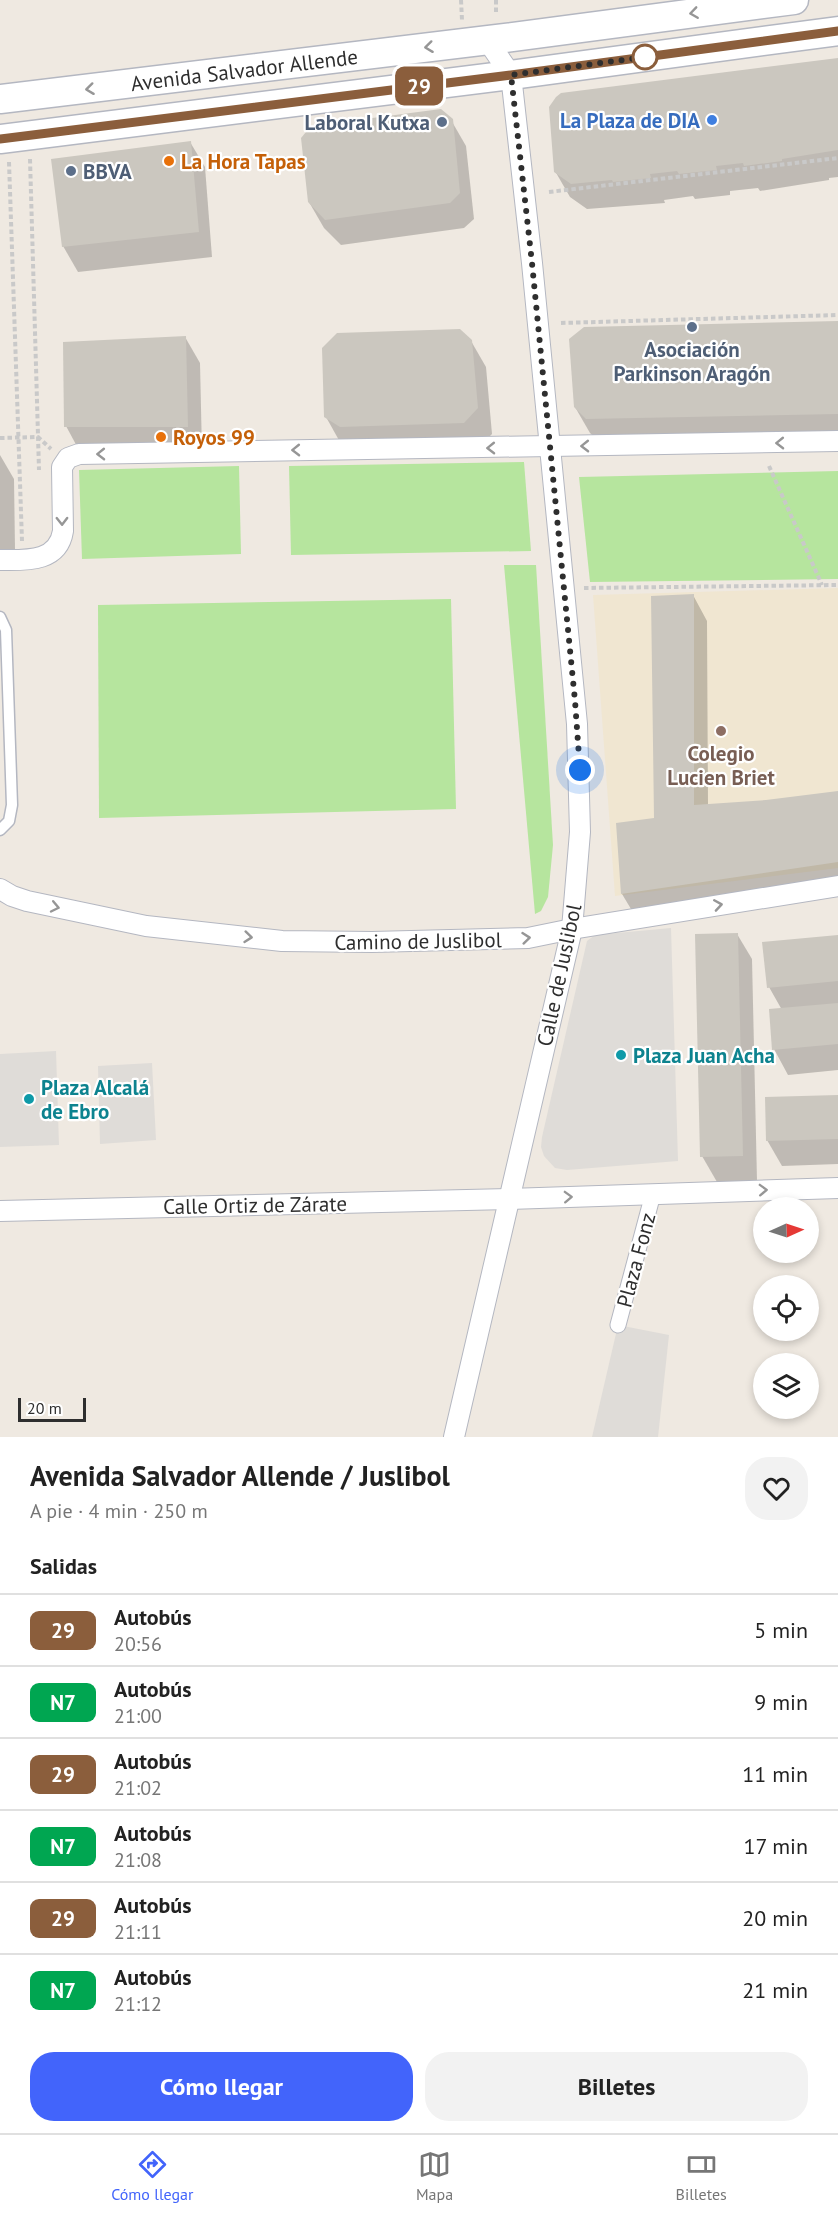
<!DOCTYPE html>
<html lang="es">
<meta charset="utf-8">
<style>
:root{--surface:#fff;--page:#f2f2f2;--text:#222;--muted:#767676;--line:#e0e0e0;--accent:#4264fb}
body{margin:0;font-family:"PT Sans",sans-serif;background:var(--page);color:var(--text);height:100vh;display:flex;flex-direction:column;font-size:22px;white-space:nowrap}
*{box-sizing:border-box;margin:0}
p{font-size:20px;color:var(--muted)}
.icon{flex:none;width:33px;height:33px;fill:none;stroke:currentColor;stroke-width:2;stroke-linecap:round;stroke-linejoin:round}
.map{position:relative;height:1437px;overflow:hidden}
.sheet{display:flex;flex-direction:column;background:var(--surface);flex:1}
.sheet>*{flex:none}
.badge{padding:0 12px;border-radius:9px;font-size:21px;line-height:39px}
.needle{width:39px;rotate:87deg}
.buttons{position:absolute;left:753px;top:1197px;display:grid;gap:12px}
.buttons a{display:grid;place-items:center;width:66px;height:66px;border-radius:50%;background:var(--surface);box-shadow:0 3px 9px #0003;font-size:30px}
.scale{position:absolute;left:18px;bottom:15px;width:68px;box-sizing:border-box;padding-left:6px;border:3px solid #2e2e2e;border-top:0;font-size:16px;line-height:21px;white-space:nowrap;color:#2e2e2e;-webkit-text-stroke:4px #fff;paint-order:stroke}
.you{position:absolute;width:30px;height:30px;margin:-15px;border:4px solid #fff;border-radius:50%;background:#1a73e8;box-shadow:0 0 0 9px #1a73e833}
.map>.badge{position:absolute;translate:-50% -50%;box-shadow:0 0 0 3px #fff}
h2{padding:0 30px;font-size:22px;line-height:54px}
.round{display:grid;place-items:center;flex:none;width:63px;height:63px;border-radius:24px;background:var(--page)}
.overview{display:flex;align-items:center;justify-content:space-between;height:102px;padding:0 30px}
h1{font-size:28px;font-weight:600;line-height:45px}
.primary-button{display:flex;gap:12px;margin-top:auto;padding:12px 30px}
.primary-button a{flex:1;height:69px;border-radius:24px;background:var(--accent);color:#fff;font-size:24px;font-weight:600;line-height:69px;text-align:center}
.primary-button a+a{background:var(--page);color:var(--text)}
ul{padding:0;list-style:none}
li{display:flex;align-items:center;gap:18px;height:72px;padding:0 30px;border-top:2px solid var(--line)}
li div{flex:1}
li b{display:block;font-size:22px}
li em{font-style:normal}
li .badge{min-width:66px;font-weight:700;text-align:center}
.menu{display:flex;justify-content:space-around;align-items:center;height:84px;border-top:2px solid var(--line);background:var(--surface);font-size:16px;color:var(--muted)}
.menu a{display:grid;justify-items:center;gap:3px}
.menu .active{color:var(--accent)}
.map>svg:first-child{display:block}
.education{fill:#f0e6d1}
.green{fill:#b6e59e}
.plaza{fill:#dfdcd8}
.shadow{fill:#0003}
.building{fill:#cbc7bf}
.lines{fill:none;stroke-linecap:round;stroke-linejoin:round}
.service-casing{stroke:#b4b7c1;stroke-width:13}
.pedestrian-casing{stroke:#b4b7c1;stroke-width:17}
.minor-casing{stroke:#b4b7c1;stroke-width:22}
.secondary-casing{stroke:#b4b7c1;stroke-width:31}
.path{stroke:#c9c9c9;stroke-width:4;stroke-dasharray:4.5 3;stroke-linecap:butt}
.service{stroke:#fff;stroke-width:10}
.pedestrian{stroke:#fff;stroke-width:15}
.minor{stroke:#fff;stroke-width:20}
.secondary{stroke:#fff;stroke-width:28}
.oneway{stroke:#969696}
.line-casing{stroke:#fff;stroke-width:14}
.line{stroke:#8b5e3c;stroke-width:9}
.walk{stroke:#2e2e2e;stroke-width:6;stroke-dasharray:0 10.8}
.stop-dot{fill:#fff;stroke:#8b5e3c;stroke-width:3}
.shop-dot{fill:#3f7fe0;stroke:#fff;stroke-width:2}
.service-dot{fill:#5c6f8a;stroke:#fff;stroke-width:2}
.food-dot{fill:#e8710a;stroke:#fff;stroke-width:2}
.education-dot{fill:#8d6e63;stroke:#fff;stroke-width:2}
.culture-dot{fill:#0f9aa8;stroke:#fff;stroke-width:2}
.labels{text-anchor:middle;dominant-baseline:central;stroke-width:4.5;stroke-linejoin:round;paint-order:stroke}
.street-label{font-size:21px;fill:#2e2e2e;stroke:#fff}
.shop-label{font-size:21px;font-weight:bold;fill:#366cbe;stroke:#fff;text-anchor:end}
.service-label{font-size:21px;font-weight:bold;fill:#4e5e75;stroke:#fff;text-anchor:end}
.food-label{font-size:21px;font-weight:bold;fill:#c56008;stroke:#fff;text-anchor:start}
.education-label{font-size:21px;font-weight:bold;fill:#785e54;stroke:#fff}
.culture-label{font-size:21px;font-weight:bold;fill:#0d838f;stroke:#fff;text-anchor:start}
</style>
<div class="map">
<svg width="838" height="1437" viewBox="0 0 838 1437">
<rect width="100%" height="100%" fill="#efe9e1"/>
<!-- education -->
<path class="education" d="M 838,588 L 838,868 L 615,896 L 593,595 Z"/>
<!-- green -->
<g class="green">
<path d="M 524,462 L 531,551 L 291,555 L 289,466 Z"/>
<path d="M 239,466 L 241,554 L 82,559 L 79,470 Z"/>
<path d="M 838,471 L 838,579 L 590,582 L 579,477 Z"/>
<path d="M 504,565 L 536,565 L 553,845 L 548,897 L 541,911 L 535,914 Z"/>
<path d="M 451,599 L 456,809 L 99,818 L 98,605 Z"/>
</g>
<!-- plaza -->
<g class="plaza">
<path d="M 671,928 L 678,1161 L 567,1170 L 555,1168 L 544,1156 L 541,1147 L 542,1137 L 587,941 L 595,935 Z"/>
<path d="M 56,1051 L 59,1145 L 0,1147 L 0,1054 Z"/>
<path d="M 152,1063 L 156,1140 L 100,1144 L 98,1066 Z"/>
<path d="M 618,1325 L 669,1335 L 658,1437 L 592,1437 Z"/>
</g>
<!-- shadow -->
<g class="shadow">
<path d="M 838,60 L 838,177 L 829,178 L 829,180 L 760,191 L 758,188 L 730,191 L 730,195 L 695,199 L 693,196 L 664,200 L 665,203 L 587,209 L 570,197 L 555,171 Z"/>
<path d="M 451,120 L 466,146 L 474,219 L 464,228 L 341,245 L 324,228 L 309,202 Z"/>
<path d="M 190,142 L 205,167 L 212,257 L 78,272 L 63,246 Z"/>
<path d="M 838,323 L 838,440 L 602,444 L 590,433 L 575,407 Z"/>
<path d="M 185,337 L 200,363 L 202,452 L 80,452 L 66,426 Z"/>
<path d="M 471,341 L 486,367 L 492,434 L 478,448 L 340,442 L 326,417 Z"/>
<path d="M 0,455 L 14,479 L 15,549 L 0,549 Z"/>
<path d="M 693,595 L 707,621 L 708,806 L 766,802 L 838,793 L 838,889 L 637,919 L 622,894 L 655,819 Z"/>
<path d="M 737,934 L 752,959 L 757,1181 L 717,1182 L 702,1156 Z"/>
<path d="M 838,937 L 838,1070 L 788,1075 L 774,1049 L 782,1010 L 769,987 Z"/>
<path d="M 838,1096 L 838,1164 L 782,1166 L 767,1140 Z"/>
</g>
<!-- building -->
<g class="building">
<path d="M 838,58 L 838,150 L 782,159 L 782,161 L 744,166 L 743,163 L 716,166 L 717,170 L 679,174 L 677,171 L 650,174 L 651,178 L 613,182 L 612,180 L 571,184 L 554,172 L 549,107 L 556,97 L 561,93 Z"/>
<path d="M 441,109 L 453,119 L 460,193 L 450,203 L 325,220 L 308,202 L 301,138 L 311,126 Z"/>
<path d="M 191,141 L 199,232 L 62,247 L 51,159 Z"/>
<path d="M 838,321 L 838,414 L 586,419 L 574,407 L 569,339 L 584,327 Z"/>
<path d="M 460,329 L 472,340 L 478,408 L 464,423 L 340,427 L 324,417 L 322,348 L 337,333 Z"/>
<path d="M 186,336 L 188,427 L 64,427 L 63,342 Z"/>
<path d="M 694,594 L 694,805 L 766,800 L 838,791 L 838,862 L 621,894 L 616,823 L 654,818 L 651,596 Z"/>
<path d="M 738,933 L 743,1156 L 700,1157 L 695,934 Z"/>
<path d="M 838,935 L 838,981 L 767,988 L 762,942 Z"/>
<path d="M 838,1003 L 838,1044 L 772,1050 L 769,1009 Z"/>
<path d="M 838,1095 L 838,1139 L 766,1141 L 765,1097 Z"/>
</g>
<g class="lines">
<!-- service casing -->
<g class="service-casing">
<path id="service" d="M 0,617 L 6,630 L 12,805 L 9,821 L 0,830"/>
</g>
<!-- pedestrian casing -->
<g class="pedestrian-casing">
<path id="pedestrian" d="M 618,1325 L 653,1194"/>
</g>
<!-- minor casing -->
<g class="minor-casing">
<g id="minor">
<path d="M 0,560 C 25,560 58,563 63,531 L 62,467 L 68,458 L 79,454 L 838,441"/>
<path d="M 0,889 L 12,896 L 27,901 L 146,926 L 282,941 L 372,942 L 528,938 L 572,929 L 838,886"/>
<path d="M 0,1211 L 509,1199 L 838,1188"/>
<path d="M 454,1437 L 572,929 L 580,832 L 577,724 L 532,263 L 511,75 L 487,40"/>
</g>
</g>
<!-- secondary casing -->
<g class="secondary-casing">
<g id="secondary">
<path id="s1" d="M 0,99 L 497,39 L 794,0"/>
<path d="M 0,139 L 511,75 L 838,31"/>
</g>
</g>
<!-- path -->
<g class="path">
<path d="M 461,0 L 462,20"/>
<path d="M 496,0 L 496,14"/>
<path d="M 30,159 L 39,470"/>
<path d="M 9,162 L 22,541"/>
<path d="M 549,192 L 838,158"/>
<path d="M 561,323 L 838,315"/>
<path d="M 0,438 L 38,437 L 51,449"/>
<path d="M 769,466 L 822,585"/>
<path d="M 584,588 L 838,585"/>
</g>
<!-- service -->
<use href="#service" class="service"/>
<!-- pedestrian -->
<use href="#pedestrian" class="pedestrian"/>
<!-- minor -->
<use href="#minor" class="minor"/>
<!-- secondary -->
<use href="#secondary" class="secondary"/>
</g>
<!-- one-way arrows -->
<defs><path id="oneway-chevron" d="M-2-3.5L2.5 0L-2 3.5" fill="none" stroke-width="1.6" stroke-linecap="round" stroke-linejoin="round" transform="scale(1.5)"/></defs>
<g class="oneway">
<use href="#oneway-chevron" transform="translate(694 13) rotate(172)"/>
<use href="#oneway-chevron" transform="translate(429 47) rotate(173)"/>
<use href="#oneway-chevron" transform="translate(90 89) rotate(173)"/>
<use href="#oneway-chevron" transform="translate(780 443) rotate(179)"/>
<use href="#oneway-chevron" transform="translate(585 446) rotate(179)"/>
<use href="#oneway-chevron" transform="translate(491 448) rotate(179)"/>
<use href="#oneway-chevron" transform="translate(296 450) rotate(179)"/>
<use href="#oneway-chevron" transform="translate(101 454) rotate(179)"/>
<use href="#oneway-chevron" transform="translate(62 521) rotate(89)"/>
<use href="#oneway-chevron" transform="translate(718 905) rotate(-9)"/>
<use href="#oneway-chevron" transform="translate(55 907) rotate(12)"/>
<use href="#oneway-chevron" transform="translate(248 937) rotate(6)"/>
<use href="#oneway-chevron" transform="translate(526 938) rotate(-6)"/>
<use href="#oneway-chevron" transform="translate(763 1190) rotate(-2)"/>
<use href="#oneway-chevron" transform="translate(568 1197) rotate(-2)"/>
</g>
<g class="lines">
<!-- line casing -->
<g class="line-casing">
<path id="line" d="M 0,139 L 511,75 L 838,31"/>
</g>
<!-- line -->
<use href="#line" class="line"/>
<!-- walk -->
<path class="walk" d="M 580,770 L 575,701 L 532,263 L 511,75 L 645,57"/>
</g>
<!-- markers -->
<circle class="stop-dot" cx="645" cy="57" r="12"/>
<circle class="shop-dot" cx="712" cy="120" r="6"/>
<g class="service-dot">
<circle cx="442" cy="122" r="6"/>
<circle cx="71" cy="171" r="6"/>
<circle cx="692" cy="327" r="6"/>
</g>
<g class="food-dot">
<circle cx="169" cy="161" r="6"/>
<circle cx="161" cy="437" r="6"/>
</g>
<circle class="education-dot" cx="721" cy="731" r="6"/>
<g class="culture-dot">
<circle cx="621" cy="1055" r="6"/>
<circle cx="29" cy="1099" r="6"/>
</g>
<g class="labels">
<!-- street labels -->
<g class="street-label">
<text stroke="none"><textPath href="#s1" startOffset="246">Avenida Salvador Allende</textPath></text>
<text transform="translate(418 941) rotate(-1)">Camino de Juslibol</text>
<text transform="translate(559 975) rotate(-78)">Calle de Juslibol</text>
<text transform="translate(255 1205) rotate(-1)">Calle Ortiz de Zárate</text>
<text transform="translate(636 1260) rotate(-75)">Plaza Fonz</text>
</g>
<!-- shop labels -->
<g class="shop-label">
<text x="700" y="120">La Plaza de DIA</text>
</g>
<!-- service labels -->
<g class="service-label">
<text x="430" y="122">Laboral Kutxa</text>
<text x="83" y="171" text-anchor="start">BBVA</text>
<text x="692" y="349" text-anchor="middle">Asociación<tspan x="692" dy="24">Parkinson Aragón</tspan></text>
</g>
<!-- food labels -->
<g class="food-label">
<text x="181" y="161">La Hora Tapas</text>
<text x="173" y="437">Royos 99</text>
</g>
<!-- education labels -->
<g class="education-label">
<text x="721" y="753">Colegio<tspan x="721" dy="24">Lucien Briet</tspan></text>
</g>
<!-- culture labels -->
<g class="culture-label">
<text x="633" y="1055">Plaza Juan Acha</text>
<text x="41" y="1087">Plaza Alcalá<tspan x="41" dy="24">de Ebro</tspan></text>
</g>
</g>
</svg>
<div class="buttons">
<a><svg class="needle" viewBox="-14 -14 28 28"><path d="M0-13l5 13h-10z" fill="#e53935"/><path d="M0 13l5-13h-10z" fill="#767676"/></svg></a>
<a><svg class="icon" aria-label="locate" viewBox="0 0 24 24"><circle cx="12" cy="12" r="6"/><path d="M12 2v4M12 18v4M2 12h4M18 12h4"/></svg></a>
<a><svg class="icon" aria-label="layers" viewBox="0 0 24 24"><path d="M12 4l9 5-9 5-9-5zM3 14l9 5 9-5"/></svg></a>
</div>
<div class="scale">20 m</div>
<div class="you" style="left:580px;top:770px"></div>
<b class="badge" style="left:419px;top:86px;background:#8b5e3c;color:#fff">29</b>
</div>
<section class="sheet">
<div class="overview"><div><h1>Avenida Salvador Allende / Juslibol</h1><p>A pie · 4 min · 250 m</p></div><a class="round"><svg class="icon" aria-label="heart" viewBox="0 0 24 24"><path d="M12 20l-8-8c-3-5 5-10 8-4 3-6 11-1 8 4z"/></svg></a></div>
<h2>Salidas</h2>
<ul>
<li><span class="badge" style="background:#8b5e3c;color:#fff">29</span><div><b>Autobús</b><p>20:56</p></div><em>5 min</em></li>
<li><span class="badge" style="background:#00a651;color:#fff">N7</span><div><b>Autobús</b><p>21:00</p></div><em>9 min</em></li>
<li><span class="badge" style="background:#8b5e3c;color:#fff">29</span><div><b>Autobús</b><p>21:02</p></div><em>11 min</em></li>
<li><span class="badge" style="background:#00a651;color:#fff">N7</span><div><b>Autobús</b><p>21:08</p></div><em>17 min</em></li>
<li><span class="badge" style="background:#8b5e3c;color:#fff">29</span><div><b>Autobús</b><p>21:11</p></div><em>20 min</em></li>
<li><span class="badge" style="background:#00a651;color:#fff">N7</span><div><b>Autobús</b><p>21:12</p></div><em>21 min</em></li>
</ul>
<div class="primary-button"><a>Cómo llegar</a><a>Billetes</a></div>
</section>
<nav class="menu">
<a class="active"><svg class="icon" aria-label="directions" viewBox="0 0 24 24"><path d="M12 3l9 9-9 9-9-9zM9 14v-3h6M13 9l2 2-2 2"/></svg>Cómo llegar</a>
<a><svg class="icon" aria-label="map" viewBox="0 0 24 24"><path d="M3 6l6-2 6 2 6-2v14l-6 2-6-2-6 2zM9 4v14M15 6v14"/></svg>Mapa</a>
<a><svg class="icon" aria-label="tickets" viewBox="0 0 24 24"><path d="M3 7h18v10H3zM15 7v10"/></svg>Billetes</a>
</nav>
